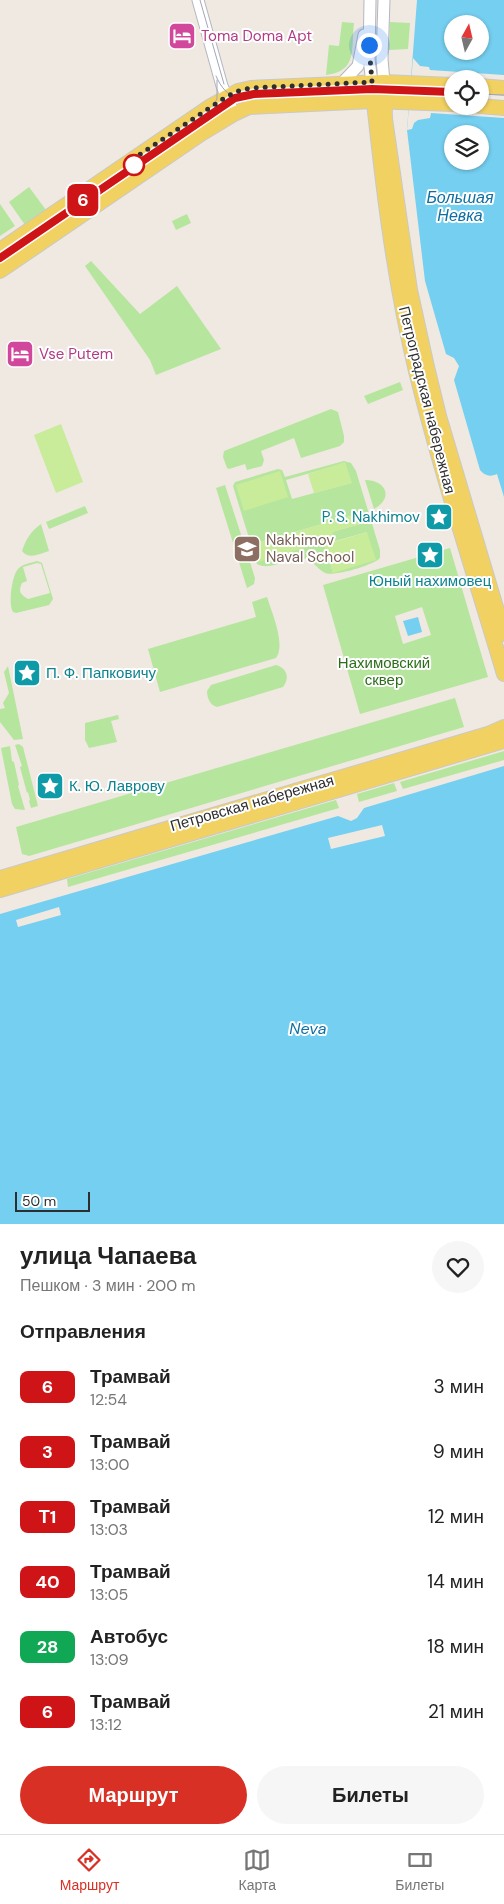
<!DOCTYPE html>
<html lang="ru">
<meta charset="utf-8">
<style>
:root{--surface:#fff;--page:#f6f6f6;--text:#222;--muted:#767676;--line:#e0e0e0;--accent:#d93025}
body{margin:0;font-family:"DM Sans",sans-serif;background:var(--page);color:var(--text);height:100vh;display:flex;flex-direction:column;font-size:19px;white-space:nowrap}
*{box-sizing:border-box;margin:0}
p{font-size:16px;color:var(--muted)}
.icon{flex:none;width:28px;height:28px;fill:none;stroke:currentColor;stroke-width:2;stroke-linecap:round;stroke-linejoin:round}
.map{position:relative;height:1224px;overflow:hidden}
.drawer{display:flex;flex-direction:column;background:var(--surface);flex:1}
.drawer>*{flex:none}
.badge{padding:0 10px;border-radius:8px;font-size:18px;line-height:32px}
.needle{width:32px;rotate:8deg}
.buttons{position:absolute;left:444px;top:15px;display:grid;gap:10px}
.buttons a{display:grid;place-items:center;width:45px;height:45px;border-radius:50%;background:var(--surface);box-shadow:0 1px 4px #0004;font-size:25px}
.scale{position:absolute;left:15px;bottom:12px;width:75px;box-sizing:border-box;padding-left:5px;border:2px solid #2e2e2e;border-top:0;font-size:14px;line-height:18px;white-space:nowrap;color:#2e2e2e;-webkit-text-stroke:4px #fff;paint-order:stroke}
.you{position:absolute;width:25px;height:25px;margin:-12px;border:4px solid #fff;border-radius:50%;background:#1a73e8;box-shadow:0 0 0 8px #1a73e833}
.map>.badge{position:absolute;translate:-50% -50%;box-shadow:0 0 0 2px #fff}
h2{padding:0 20px;font-size:19px;line-height:45px}
.round{display:grid;place-items:center;flex:none;width:52px;height:52px;border-radius:26px;background:var(--page)}
.head{display:flex;align-items:center;justify-content:space-between;height:85px;padding:0 20px}
h1{font-size:24px;font-weight:600;line-height:38px}
.button{display:flex;gap:10px;margin-top:auto;padding:10px 20px}
.button a{flex:1;height:58px;border-radius:30px;background:var(--accent);color:#fff;font-size:20px;font-weight:600;line-height:58px;text-align:center}
.button a+a{background:var(--page);color:var(--text)}
ul{padding:0;list-style:none}
li{display:flex;align-items:center;gap:15px;height:65px;padding:0 20px}
li div{flex:1}
li b{display:block;font-size:19px}
li em{font-style:normal}
li .badge{min-width:55px;font-weight:700;text-align:center}
.tabs{display:flex;justify-content:space-around;align-items:center;height:70px;border-top:1px solid var(--line);background:var(--surface);font-size:14px;color:var(--muted)}
.tabs a{display:grid;justify-items:center;gap:2px}
.tabs .selected{color:var(--accent)}
.map>svg:first-child{display:block}
.green{fill:#b6e59e;fill-rule:evenodd}
.pitch{fill:#c9ec9a}
.water{fill:#75cff0;fill-rule:evenodd}
.pier{fill:#efe9e1;fill-rule:evenodd}
.lines{fill:none;stroke-linecap:round;stroke-linejoin:round}
.minor-casing{stroke:#b4b7c1;stroke-width:13}
.major-casing{stroke:#c9c9c9;stroke-width:16}
.minor{stroke:#fff;stroke-width:11}
.major{stroke:#f2d163;stroke-width:14}
.tram{stroke:#a3a6b8;stroke-width:1}
.line-casing{stroke:#fff;stroke-width:11}
.line{stroke:#ce1417;stroke-width:8}
.walk{stroke:#2e2e2e;stroke-width:5;stroke-dasharray:0 9}
.stop-dot{fill:#fff;stroke:#ce1417;stroke-width:2.5}
.labels{text-anchor:middle;dominant-baseline:central;stroke-width:4;stroke-linejoin:round;paint-order:stroke}
.hotel-label{font-size:15px;fill:#b23c85;stroke:#fff;text-anchor:start}
.street-label{font-size:15px;fill:#2e2e2e;stroke:#fff}
.culture-label{font-size:15px;fill:#0d838f;stroke:#fff;text-anchor:start}
.education-label{font-size:15px;fill:#785e54;stroke:#fff;text-anchor:start}
.park-label{font-size:15px;fill:#2c6e1b;stroke:#fff}
.water-label{font-size:16px;font-style:italic;fill:#0d6fa3;stroke:#fff}
</style>
<div class="map">
<svg width="504" height="1224" viewBox="0 0 504 1224">
<rect width="100%" height="100%" fill="#efe9e1"/>
<!-- green -->
<g class="green">
<path d="M 342,22 L 354,23 C 351,49 358,71 326,75 L 329,45 L 339,46 Z"/>
<path d="M 390,22 L 410,23 L 408,49 L 389,50 Z"/>
<path d="M 29,187 L 46,210 L 25,225 L 9,202 Z"/>
<path d="M 0,204 L 15,226 L 0,236 Z"/>
<path d="M 187,214 L 191,223 L 176,230 L 172,221 Z"/>
<path d="M 91,261 L 140,314 L 177,286 L 221,349 L 156,375 L 150,360 L 85,266 Z"/>
<path d="M 400,382 L 403,390 L 368,404 L 364,396 Z"/>
<path d="M 331,409 L 338,412 L 344,436 L 344,442 L 340,446 L 301,458 L 294,438 L 261,451 L 264,460 L 262,466 L 247,470 L 245,464 L 229,469 L 227,468 L 223,457 L 224,451 Z"/>
<path d="M 344,461 L 351,463 L 356,471 L 380,550 L 380,558 C 374,565 333,577 325,573 C 315,567 312,558 299,558 C 285,559 271,571 257,564 L 233,486 L 235,482 L 278,469 L 282,470 L 285,477 ZM 345,463 L 351,483 L 292,499 L 286,480 ZM 364,512 L 367,522 L 332,532 L 333,539 L 253,544 ZM 367,532 L 333,573 L 325,544 Z"/>
<path d="M 365,480 C 386,480 394,498 374,509 Z"/>
<path d="M 225,485 L 255,578 L 254,584 L 247,588 L 216,488 Z"/>
<path d="M 85,506 L 88,513 L 49,529 L 46,522 Z"/>
<path d="M 41,524 L 49,551 C 39,554 29,560 22,551 C 26,539 31,531 41,524 Z"/>
<path d="M 450,548 L 488,677 L 360,714 L 323,585 ZM 422,607 L 431,635 L 403,644 L 395,616 Z"/>
<path d="M 37,561 L 42,563 L 53,599 L 49,605 L 16,613 L 13,612 C 8,604 12,575 18,569 C 22,564 31,563 37,561 ZM 37,563 L 41,564 L 50,593 L 28,599 C 20,594 18,592 22,583 L 27,581 L 23,567 Z"/>
<path d="M 267,597 C 272,613 286,645 276,658 L 160,692 L 148,649 L 256,617 L 252,602 Z"/>
<path d="M 276,665 C 287,668 290,678 283,687 L 217,707 C 210,705 207,698 207,691 L 211,685 Z"/>
<path d="M 8,666 L 23,739 L 14,740 L 0,722 L 0,709 L 5,708 L 3,703 L 9,693 L 4,672 Z"/>
<path d="M 455,698 L 464,727 L 29,856 L 22,854 L 16,827 Z"/>
<path d="M 118,715 L 119,719 L 111,721 L 117,742 L 89,748 L 85,740 L 85,723 Z"/>
<path d="M 19,744 L 23,747 L 38,806 L 31,808 L 29,801 L 30,800 L 28,792 L 27,793 L 20,767 L 22,766 L 15,745 Z"/>
<path d="M 10,746 L 12,761 L 14,762 L 19,785 L 18,786 L 25,810 L 15,809 L 12,804 L 1,748 Z"/>
<path d="M 504,751 L 504,760 L 403,789 L 400,782 Z"/>
<path d="M 394,783 L 397,791 L 359,802 L 357,794 Z"/>
<path d="M 336,800 L 339,808 L 68,887 L 67,879 Z"/>
</g>
<!-- pitch -->
<g class="pitch">
<path d="M 61,424 L 83,482 L 56,493 L 34,435 Z"/>
<path d="M 345,462 L 352,483 L 314,493 L 308,474 Z"/>
<path d="M 280,471 L 288,497 L 244,511 L 236,485 Z"/>
<path d="M 364,512 L 367,522 L 332,532 L 334,539 L 258,562 L 253,544 Z"/>
<path d="M 367,532 L 376,560 L 333,573 L 324,545 Z"/>
</g>
<!-- water -->
<g class="water">
<path d="M 417,0 L 504,0 L 504,497 L 497,474 C 490,477 485,476 480,470 L 454,380 L 459,366 L 454,358 L 446,354 L 425,281 L 407,130 ZM 452,24 L 480,24 L 480,51 L 452,51 ZM 452,79 L 480,79 L 480,106 L 452,106 ZM 452,134 L 480,134 L 480,161 L 452,161 Z"/>
<path d="M 418,617 L 422,632 L 408,636 L 403,621 Z"/>
<path d="M 504,766 L 504,1224 L 0,1224 L 0,914 L 338,816 L 351,821 L 357,818 L 364,808 Z"/>
</g>
<!-- pier -->
<g class="pier">
<path d="M 413,58 L 420,66 L 429,67 L 430,70 L 504,75 L 504,118 L 431,113 L 430,118 L 418,120 L 414,123 L 412,129 L 407,130 ZM 452,79 L 480,79 L 480,106 L 452,106 Z"/>
<path d="M 382,825 L 385,836 L 331,849 L 328,838 Z"/>
<path d="M 59,907 L 61,915 L 18,927 L 16,920 Z"/>
</g>
<g class="lines">
<!-- minor casing -->
<g class="minor-casing">
<g id="minor">
<path d="M 198,0 L 222,86 L 234,114"/>
<path d="M 370,0 L 369,59 L 372,83"/>
<path d="M 384,82 L 382,59 L 384,0"/>
<path d="M 341,84 L 358,66 L 364,35"/>
</g>
</g>
<!-- major casing -->
<g class="major-casing">
<g id="major">
<path d="M 384,82 L 385,119 L 410,290 L 427,367 L 439,416 L 504,634"/>
<path d="M 372,83 C 382,179 393,276 416,371 C 441,473 474,573 504,674"/>
<path d="M 480,86 L 504,88"/>
<path d="M 480,106 L 504,108"/>
<path d="M 0,250 L 209,107 L 238,91 L 251,88 L 384,82 L 452,85"/>
<path d="M 0,271 L 201,134 L 234,114 L 249,107 L 373,101 L 452,104"/>
<path d="M 0,878 L 488,734 L 504,727"/>
<path d="M 0,890 L 504,741"/>
</g>
</g>
<!-- minor -->
<use href="#minor" class="minor"/>
<!-- major -->
<use href="#major" class="major"/>
<!-- tram -->
<g class="tram">
<path d="M 200,0 L 224,84"/>
<path d="M 216,76 C 221,87 227,96 240,98"/>
<path d="M 480,94 L 504,95"/>
<path d="M 209,113 L 217,99 L 217,80"/>
<path d="M 0,257 L 235,98 L 254,93 C 321,91 386,87 452,92"/>
</g>
</g>
<g class="lines">
<!-- line casing -->
<g class="line-casing">
<path id="line" d="M 0,258 L 235,98 L 254,94 L 372,89 L 452,92"/>
</g>
<!-- line -->
<use href="#line" class="line"/>
<!-- walk -->
<path class="walk" d="M 134,165 L 130,161 L 226,97 L 238,91 L 251,88 L 372,82 L 369,45"/>
</g>
<!-- icons -->
<defs>
<g id="hotel-square" transform="scale(1.4375)"><rect x="-9" y="-9" width="18" height="18" rx="4" fill="#d1479c" stroke="#fff"/><path d="M-6-4.5h1.5V1H6V5H4.5V3h-9V5H-6ZM-4 0a1.8 1.8 0 1 1 3.6 0ZM.5 0V-2.5h3Q6-2.5 6 0Z" fill="#fff"/></g>
<g id="sight-square" transform="scale(1.4375)"><rect x="-9" y="-9" width="18" height="18" rx="4" fill="#0f9aa8" stroke="#fff"/><path d="M0-6L1.8-2.2L6-1.7L2.9 1.2L3.7 5.4L0 3.3L-3.7 5.4L-2.9 1.2L-6-1.7L-1.8-2.2Z" fill="#fff"/></g>
<g id="university-square" transform="scale(1.4375)"><rect x="-9" y="-9" width="18" height="18" rx="4" fill="#8d6e63" stroke="#fff"/><path d="M0-5L7-2L0 1L-7-2ZM-4 1L0 2.5L4 1V4Q0 6-4 4Z" fill="#fff"/></g>
</defs>
<g fill-rule="evenodd">
<use href="#hotel-square" x="182" y="36"/>
<use href="#hotel-square" x="20" y="354"/>
<use href="#sight-square" x="439" y="517"/>
<use href="#university-square" x="247" y="549"/>
<use href="#sight-square" x="430" y="555"/>
<use href="#sight-square" x="27" y="673"/>
<use href="#sight-square" x="50" y="786"/>
</g>
<!-- markers -->
<circle class="stop-dot" cx="134" cy="165" r="10"/>
<g class="labels">
<!-- hotel labels -->
<g class="hotel-label">
<text x="201" y="36">Toma Doma Apt</text>
<text x="39" y="354">Vse Putem</text>
</g>
<!-- street labels -->
<g class="street-label">
<text transform="translate(427 400) rotate(76)">Петроградская набережная</text>
<text transform="translate(252 803) rotate(-16)">Петровская набережная</text>
</g>
<!-- culture labels -->
<g class="culture-label">
<text x="420" y="517" text-anchor="end">P. S. Nakhimov</text>
<text x="430" y="581" text-anchor="middle">Юный нахимовец</text>
<text x="46" y="673">П. Ф. Папковичу</text>
<text x="69" y="786">К. Ю. Лаврову</text>
</g>
<!-- education labels -->
<g class="education-label">
<text x="266" y="540">Nakhimov<tspan x="266" dy="17">Naval School</tspan></text>
</g>
<!-- park labels -->
<g class="park-label">
<text x="384" y="663">Нахимовский<tspan x="384" dy="17">сквер</tspan></text>
</g>
<!-- water labels -->
<g class="water-label">
<text x="460" y="197">Большая<tspan x="460" dy="18">Невка</tspan></text>
<text x="308" y="1028">Neva</text>
</g>
</g>
</svg>
<div class="buttons">
<a><svg class="needle" viewBox="-14 -14 28 28"><path d="M0-13l5 13h-10z" fill="#e53935"/><path d="M0 13l5-13h-10z" fill="#767676"/></svg></a>
<a><svg class="icon" aria-label="locate" viewBox="0 0 24 24"><circle cx="12" cy="12" r="6"/><path d="M12 2v4M12 18v4M2 12h4M18 12h4"/></svg></a>
<a><svg class="icon" aria-label="layers" viewBox="0 0 24 24"><path d="M12 4l9 5-9 5-9-5zM3 14l9 5 9-5"/></svg></a>
</div>
<div class="scale">50 m</div>
<div class="you" style="left:369px;top:45px"></div>
<b class="badge" style="left:83px;top:200px;background:#ce1417;color:#fff">6</b>
</div>
<section class="drawer">
<div class="head"><div><h1>улица Чапаева</h1><p>Пешком · 3 мин · 200 m</p></div><a class="round"><svg class="icon" aria-label="heart" viewBox="0 0 24 24"><path d="M12 20l-8-8c-3-5 5-10 8-4 3-6 11-1 8 4z"/></svg></a></div>
<h2>Отправления</h2>
<ul>
<li><span class="badge" style="background:#ce1417;color:#fff">6</span><div><b>Трамвай</b><p>12:54</p></div><em>3 мин</em></li>
<li><span class="badge" style="background:#ce1417;color:#fff">3</span><div><b>Трамвай</b><p>13:00</p></div><em>9 мин</em></li>
<li><span class="badge" style="background:#ce1417;color:#fff">Т1</span><div><b>Трамвай</b><p>13:03</p></div><em>12 мин</em></li>
<li><span class="badge" style="background:#ce1417;color:#fff">40</span><div><b>Трамвай</b><p>13:05</p></div><em>14 мин</em></li>
<li><span class="badge" style="background:#10a855;color:#fff">28</span><div><b>Автобус</b><p>13:09</p></div><em>18 мин</em></li>
<li><span class="badge" style="background:#ce1417;color:#fff">6</span><div><b>Трамвай</b><p>13:12</p></div><em>21 мин</em></li>
</ul>
<div class="button"><a>Маршрут</a><a>Билеты</a></div>
</section>
<nav class="tabs">
<a class="selected"><svg class="icon" aria-label="directions" viewBox="0 0 24 24"><path d="M12 3l9 9-9 9-9-9zM9 14v-3h6M13 9l2 2-2 2"/></svg>Маршрут</a>
<a><svg class="icon" aria-label="map" viewBox="0 0 24 24"><path d="M3 6l6-2 6 2 6-2v14l-6 2-6-2-6 2zM9 4v14M15 6v14"/></svg>Карта</a>
<a><svg class="icon" aria-label="tickets" viewBox="0 0 24 24"><path d="M3 7h18v10H3zM15 7v10"/></svg>Билеты</a>
</nav>
